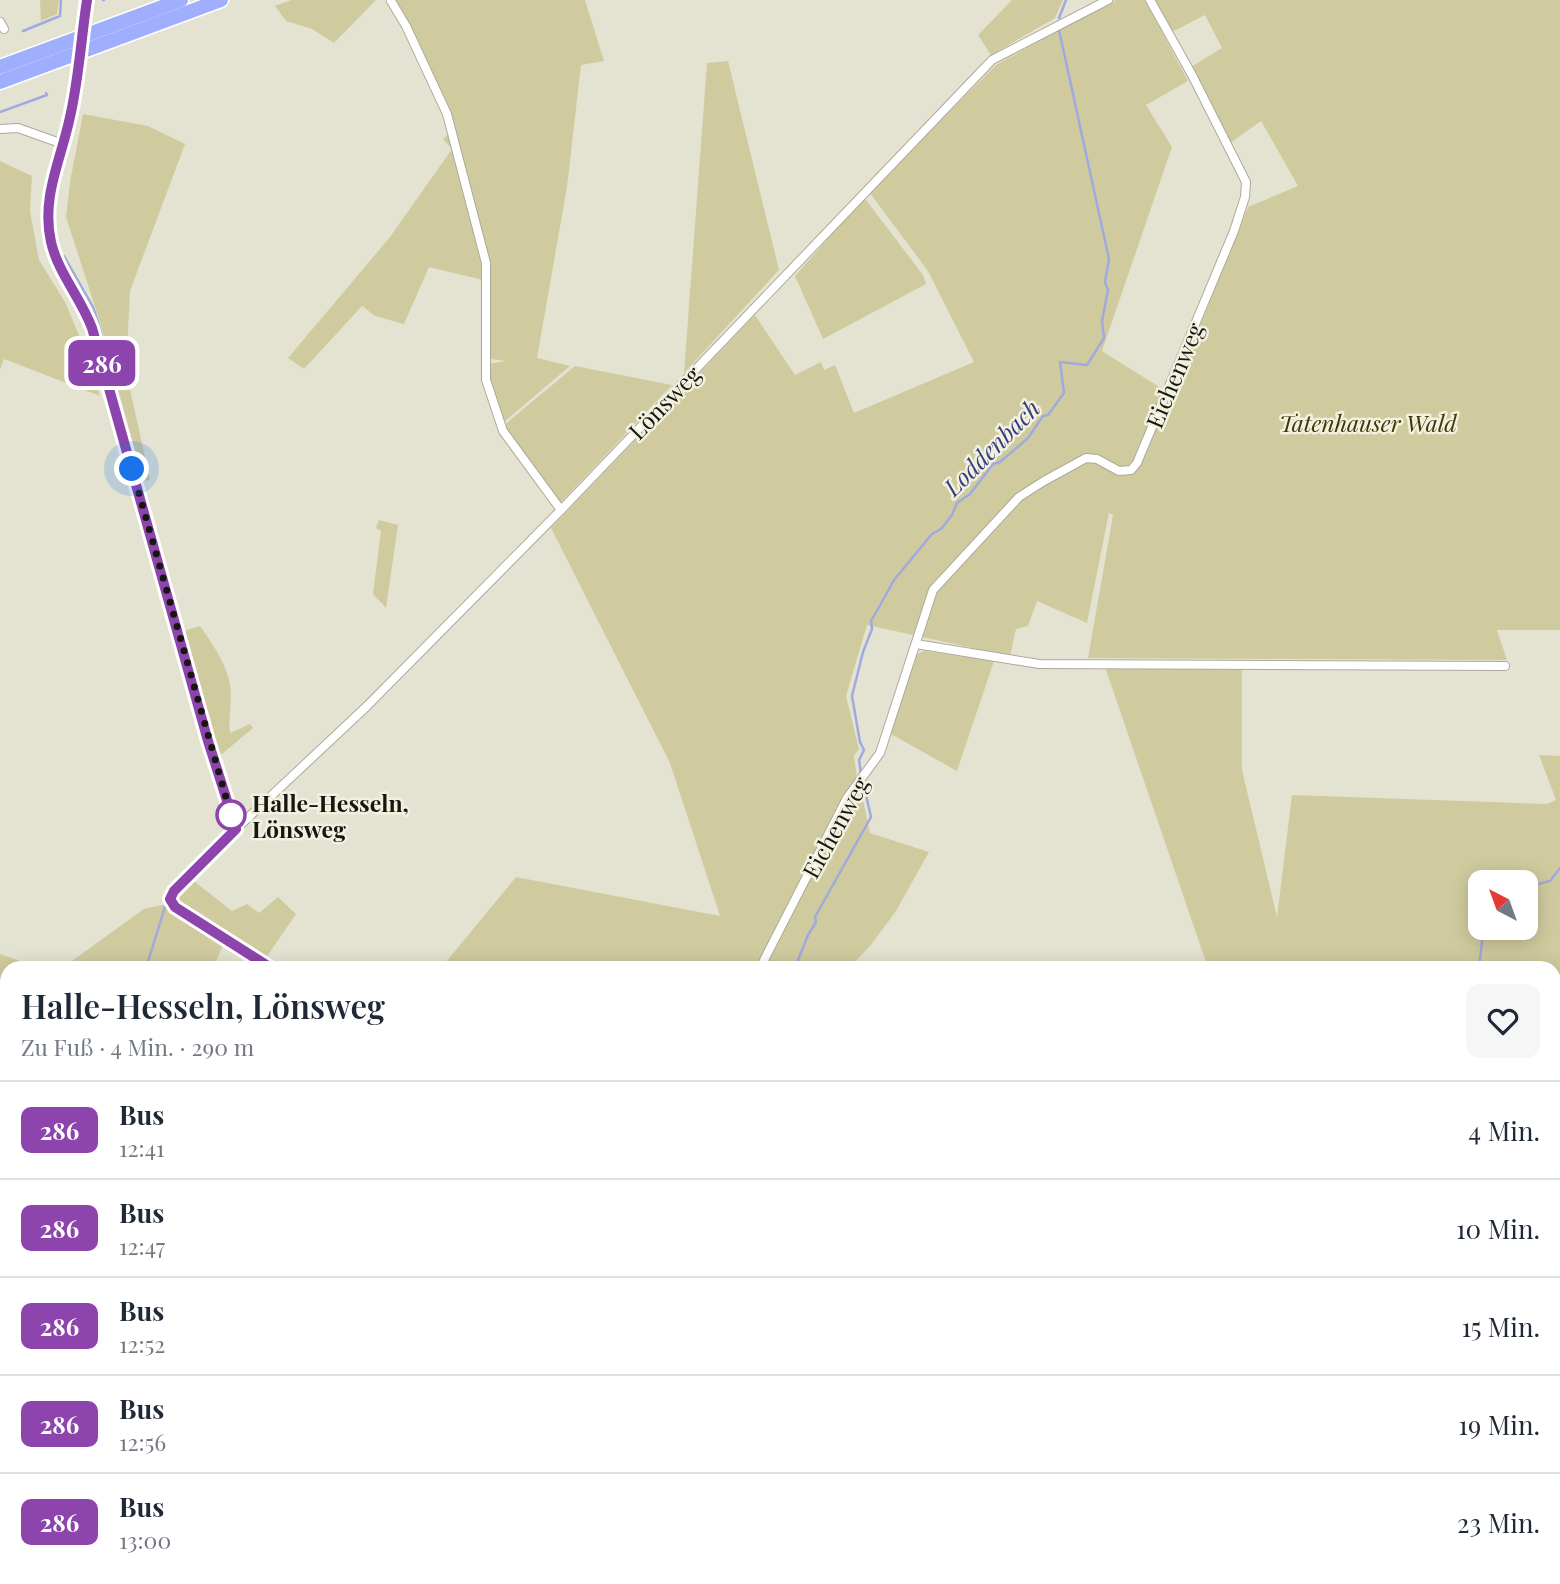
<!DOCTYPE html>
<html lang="de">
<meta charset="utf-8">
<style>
:root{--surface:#fff;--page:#f6f6f7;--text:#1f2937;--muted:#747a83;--line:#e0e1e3}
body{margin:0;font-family:"Playfair Display",serif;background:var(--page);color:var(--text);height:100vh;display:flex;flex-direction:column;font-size:26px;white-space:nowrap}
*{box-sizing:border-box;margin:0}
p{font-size:23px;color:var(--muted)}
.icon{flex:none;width:38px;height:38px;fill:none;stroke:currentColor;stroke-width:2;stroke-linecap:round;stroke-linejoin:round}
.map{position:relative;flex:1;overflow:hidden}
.side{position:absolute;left:0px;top:961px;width:1561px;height:625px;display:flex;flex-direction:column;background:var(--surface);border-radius:21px 21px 0 0;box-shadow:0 4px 18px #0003}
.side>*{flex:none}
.badge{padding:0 14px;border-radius:10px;font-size:24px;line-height:46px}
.needle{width:46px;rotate:319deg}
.controls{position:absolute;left:1468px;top:870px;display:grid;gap:14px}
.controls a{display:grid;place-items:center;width:70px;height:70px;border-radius:14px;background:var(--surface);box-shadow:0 4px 18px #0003;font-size:35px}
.you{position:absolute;width:35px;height:35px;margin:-18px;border:5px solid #fff;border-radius:50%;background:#1a73e8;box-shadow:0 0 0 10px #1a73e833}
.map>.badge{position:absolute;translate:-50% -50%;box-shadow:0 0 0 4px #fff}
.round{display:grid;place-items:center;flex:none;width:74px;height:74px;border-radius:14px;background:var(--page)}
.head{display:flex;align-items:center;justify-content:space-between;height:119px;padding:0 21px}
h1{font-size:33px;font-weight:600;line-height:52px}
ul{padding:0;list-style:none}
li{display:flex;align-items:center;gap:21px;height:98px;padding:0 21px;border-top:2px solid var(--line)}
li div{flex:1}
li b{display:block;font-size:26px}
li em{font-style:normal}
li .badge{min-width:77px;font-weight:700;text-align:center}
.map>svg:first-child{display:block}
.green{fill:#d0cb9e;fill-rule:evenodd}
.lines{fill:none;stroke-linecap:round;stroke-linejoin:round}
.stream{stroke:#9faadf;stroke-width:2.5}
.minor-casing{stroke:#acaa9a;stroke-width:10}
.tertiary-casing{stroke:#acaa9a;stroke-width:12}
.motorway-casing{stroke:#fff;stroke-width:17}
.minor{stroke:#fff;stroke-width:8}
.tertiary{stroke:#fff;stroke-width:10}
.motorway{stroke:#a0affd;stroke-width:14}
.minor-bridge-casing{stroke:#acaa9a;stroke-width:10;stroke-linecap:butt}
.minor-bridge{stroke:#fff;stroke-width:8}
.line-casing{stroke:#fff;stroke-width:16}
.line{stroke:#8e44ad;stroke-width:10}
.walk{stroke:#171610;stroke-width:7;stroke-dasharray:0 12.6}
.stop-dot{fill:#fff;stroke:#8e44ad;stroke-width:3.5}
.labels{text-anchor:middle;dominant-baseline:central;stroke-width:5;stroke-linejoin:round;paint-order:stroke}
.street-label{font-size:23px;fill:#171610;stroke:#f2f0df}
.park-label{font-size:23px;font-style:italic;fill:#3d3808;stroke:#f2f0df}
.stop-label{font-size:23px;font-weight:bold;fill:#171610;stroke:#f2f0df;text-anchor:start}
.water-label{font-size:24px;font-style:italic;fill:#353d7d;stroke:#f2f0df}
</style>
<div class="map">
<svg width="1560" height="1584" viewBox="0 0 1560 1584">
<rect width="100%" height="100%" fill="#e4e3d2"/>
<!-- green -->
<g class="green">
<path d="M 40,0 L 59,0 L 57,14 L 41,21 Z"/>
<path d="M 291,0 L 376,0 L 334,43 L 312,29 L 286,21 L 275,6 Z"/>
<path d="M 392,0 L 585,0 L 604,61 L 581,65 L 567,187 L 537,358 L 570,366 L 504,422 L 489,381 L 488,364 L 506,361 L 491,359 L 489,283 L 483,280 L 429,267 L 404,324 L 375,316 L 362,306 L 304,369 L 288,358 L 390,237 L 452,149 L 443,139 L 451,132 L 449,114 Z"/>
<path d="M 1012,0 L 1063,0 L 1055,18 L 991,55 L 978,35 Z"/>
<path d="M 1115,0 L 1145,0 L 1188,81 L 1146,105 L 1172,147 L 1102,351 L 1172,395 L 1248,207 L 1298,186 L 1261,121 L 1230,143 L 1191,67 L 1222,48 L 1205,15 L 1172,32 L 1154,0 L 1560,0 L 1560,630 L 1497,630 L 1507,660 L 1088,658 L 1113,515 L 1109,513 L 1087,623 L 1037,601 L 1028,626 L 1016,629 L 1010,656 L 867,625 L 846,696 L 859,749 L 854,756 L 857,778 L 840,803 L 758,968 L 441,968 L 516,877 L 720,916 L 670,763 L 551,528 L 755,315 L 795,375 L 821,362 L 824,370 L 835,365 L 854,413 L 974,362 L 928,271 L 869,192 L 996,65 Z"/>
<path d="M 728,61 L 779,270 L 684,373 L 707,63 Z"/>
<path d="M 83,114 L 148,126 L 185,144 L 130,291 L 126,371 L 150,480 L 143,481 L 101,325 L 66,217 L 70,182 Z"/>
<path d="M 0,161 L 32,176 L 30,211 L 39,260 L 65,302 L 81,340 L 100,396 L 4,359 L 0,370 Z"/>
<path d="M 866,200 L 923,275 L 926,284 L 823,339 L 795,276 L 861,201 Z"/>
<path d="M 575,366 L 672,385 L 559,504 L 504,425 Z"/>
<path d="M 379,520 L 398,525 L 386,608 L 373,594 L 381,531 L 376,528 Z"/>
<path d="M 200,626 C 212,643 226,663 230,684 C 233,697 228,717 230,733 L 250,724 L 253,728 L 217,758 L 181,632 Z"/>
<path d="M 924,651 L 994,661 L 957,771 L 891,734 L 915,655 Z"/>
<path d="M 1105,667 L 1242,668 L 1242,770 L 1277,917 L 1292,795 L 1547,804 L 1556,800 L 1539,755 L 1560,756 L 1560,1053 L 1554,1066 L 1554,968 L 1208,968 ZM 1480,882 L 1526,882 L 1526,928 L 1480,928 Z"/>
<path d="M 860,786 L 870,833 L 929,852 L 896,911 L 871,945 L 849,968 L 765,968 L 850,800 Z"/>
<path d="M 194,881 L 232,911 L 247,904 L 259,913 L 278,897 L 296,914 L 266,958 L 179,905 L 177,896 Z"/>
<path d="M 167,904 L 224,943 L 213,968 L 62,968 L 144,909 Z"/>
<path d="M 0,954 L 40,968 L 7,968 L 7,997 L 0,1003 Z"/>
<path d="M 7,1140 L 7,1295 L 0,1303 L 0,1148 Z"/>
<path d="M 0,1317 L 7,1321 L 7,1461 L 0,1467 Z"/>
<path d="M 1554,1480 L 1560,1482 L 1560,1584 L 1421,1584 L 1424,1578 L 1554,1578 Z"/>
<path d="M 7,1541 L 7,1578 L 186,1579 L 182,1584 L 0,1584 L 0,1551 Z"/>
<path d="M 1133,1578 L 1266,1578 L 1282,1584 L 1131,1584 Z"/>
<path d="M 503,1579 L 503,1578 L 610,1579 L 609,1584 L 468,1584 Z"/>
<path d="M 865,1579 L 958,1579 L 959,1584 L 866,1584 Z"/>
</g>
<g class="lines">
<!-- stream -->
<g class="stream">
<path d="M 103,0 L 104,0"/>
<path d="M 1059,18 L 1066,0"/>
<path d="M 23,31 L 60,16 L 61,0"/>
<path d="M 0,112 L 47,95 L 46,93"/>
<path d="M 64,256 L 93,307 L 99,325 L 181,627"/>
<path d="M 861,774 L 859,760 L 864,750 L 860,742 L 852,696 L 863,652 L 872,629 L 871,621 L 883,600 L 894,580 L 932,534 L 941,529 L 952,515 L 957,503 L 970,494 L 993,464 L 1000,462 L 1028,438 L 1043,416 L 1048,415 L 1064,393 L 1060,362 L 1087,365 L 1104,338 L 1102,321 L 1108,290 L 1105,282 L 1109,259 L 1059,30"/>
<path d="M 1526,887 L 1550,881 L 1560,868"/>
<path d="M 146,968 L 165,907"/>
<path d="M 795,968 L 808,935 L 816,922 L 815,917 L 871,817 L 863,782"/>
<path d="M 1479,968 L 1482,941 L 1490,928"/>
<path d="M 0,1145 L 7,1138"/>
<path d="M 0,1286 L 7,1276"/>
<path d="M 1448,1578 L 1462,1584"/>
<path d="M 1494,1578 L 1494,1584"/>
<path d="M 417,1581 L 431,1578"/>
<path d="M 727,1584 L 729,1578"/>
<path d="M 1287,1584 L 1292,1578"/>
<path d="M 1436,1584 L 1438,1578"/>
</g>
<!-- minor casing -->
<g class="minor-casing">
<g id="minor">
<path d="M 391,1 L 406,26 L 447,114 L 486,263 L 486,380 L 503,431 L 561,510"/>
<path d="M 0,22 L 4,29"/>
<path d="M 76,85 C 72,105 69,125 63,144 C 52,180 42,213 53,250 C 62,278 82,301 92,328 L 208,741 L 236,829"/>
<path d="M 0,129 L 18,128 L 63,144"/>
<path d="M 916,644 L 1039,664 L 1505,666"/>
<path d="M 271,968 L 175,907 L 170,899 L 172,894 L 236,829 L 367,706 L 561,510 L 992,60 L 1108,0"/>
<path d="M 760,968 L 847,798 L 880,753 L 933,590 L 1019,497 L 1044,481 L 1086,458 L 1097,459 L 1119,471 L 1131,470 L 1137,463 L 1234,231 L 1245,197 L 1246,182 L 1192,75 L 1150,0"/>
<path d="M 407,1584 L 407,1578"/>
<path d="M 1127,1584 L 1130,1578"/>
</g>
</g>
<!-- tertiary casing -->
<g class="tertiary-casing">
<g id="tertiary">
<path d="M 965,1578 L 965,1584"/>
<path d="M 432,1584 L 466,1578"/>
</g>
</g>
<!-- motorway casing -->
<g class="motorway-casing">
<g id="motorway">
<path d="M 0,67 L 181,0"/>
<path d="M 0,82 L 221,0"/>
</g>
</g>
<!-- minor -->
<use href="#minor" class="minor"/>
<!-- tertiary -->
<use href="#tertiary" class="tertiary"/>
<!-- motorway -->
<use href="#motorway" class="motorway"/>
<!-- minor-bridge casing -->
<g class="minor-bridge-casing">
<path id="minor-bridge" d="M 76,85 L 85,8"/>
</g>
<!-- minor-bridge -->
<use href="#minor-bridge" class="minor-bridge"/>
</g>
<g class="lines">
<!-- line casing -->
<g class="line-casing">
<path id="line" d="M 87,0 C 81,39 79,78 70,117 C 61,160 41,197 51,242 C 58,273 81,298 92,328 L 208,741 L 236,829 L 174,891 L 170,899 L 175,907 L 271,968"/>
</g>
<!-- line -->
<use href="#line" class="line"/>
<!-- walk -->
<path class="walk" d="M 132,469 L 231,815"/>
</g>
<!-- markers -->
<circle class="stop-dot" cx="231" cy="815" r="14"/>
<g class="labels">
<!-- street labels -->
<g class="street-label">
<text transform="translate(1174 375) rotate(-67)">Eichenweg</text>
<text transform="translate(664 402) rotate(-46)">Lönsweg</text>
<text transform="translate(835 827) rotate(-61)">Eichenweg</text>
</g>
<!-- park labels -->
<g class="park-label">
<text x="1368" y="422">Tatenhauser Wald</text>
</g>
<!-- stop labels -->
<g class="stop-label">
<text x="252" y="802">Halle-Hesseln,<tspan x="252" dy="26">Lönsweg</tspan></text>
</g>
<!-- water labels -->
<g class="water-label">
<text transform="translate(991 447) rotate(-45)">Loddenbach</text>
</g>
</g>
</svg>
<div class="controls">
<a><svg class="needle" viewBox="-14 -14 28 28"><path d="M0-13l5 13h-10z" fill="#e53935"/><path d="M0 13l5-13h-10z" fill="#747a83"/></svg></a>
</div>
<div class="you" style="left:132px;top:469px"></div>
<b class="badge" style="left:102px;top:363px;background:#8e44ad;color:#fff">286</b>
<section class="side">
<div class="head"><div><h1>Halle-Hesseln, Lönsweg</h1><p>Zu Fuß · 4 Min. · 290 m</p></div><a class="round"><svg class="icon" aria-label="heart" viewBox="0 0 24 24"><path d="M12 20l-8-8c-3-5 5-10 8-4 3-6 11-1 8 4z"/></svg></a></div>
<ul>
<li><span class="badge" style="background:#8e44ad;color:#fff">286</span><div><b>Bus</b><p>12:41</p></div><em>4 Min.</em></li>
<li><span class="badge" style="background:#8e44ad;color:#fff">286</span><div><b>Bus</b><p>12:47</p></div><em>10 Min.</em></li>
<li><span class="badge" style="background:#8e44ad;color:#fff">286</span><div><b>Bus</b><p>12:52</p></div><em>15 Min.</em></li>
<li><span class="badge" style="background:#8e44ad;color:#fff">286</span><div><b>Bus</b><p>12:56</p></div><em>19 Min.</em></li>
<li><span class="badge" style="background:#8e44ad;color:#fff">286</span><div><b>Bus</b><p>13:00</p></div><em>23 Min.</em></li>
</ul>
</section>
</div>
